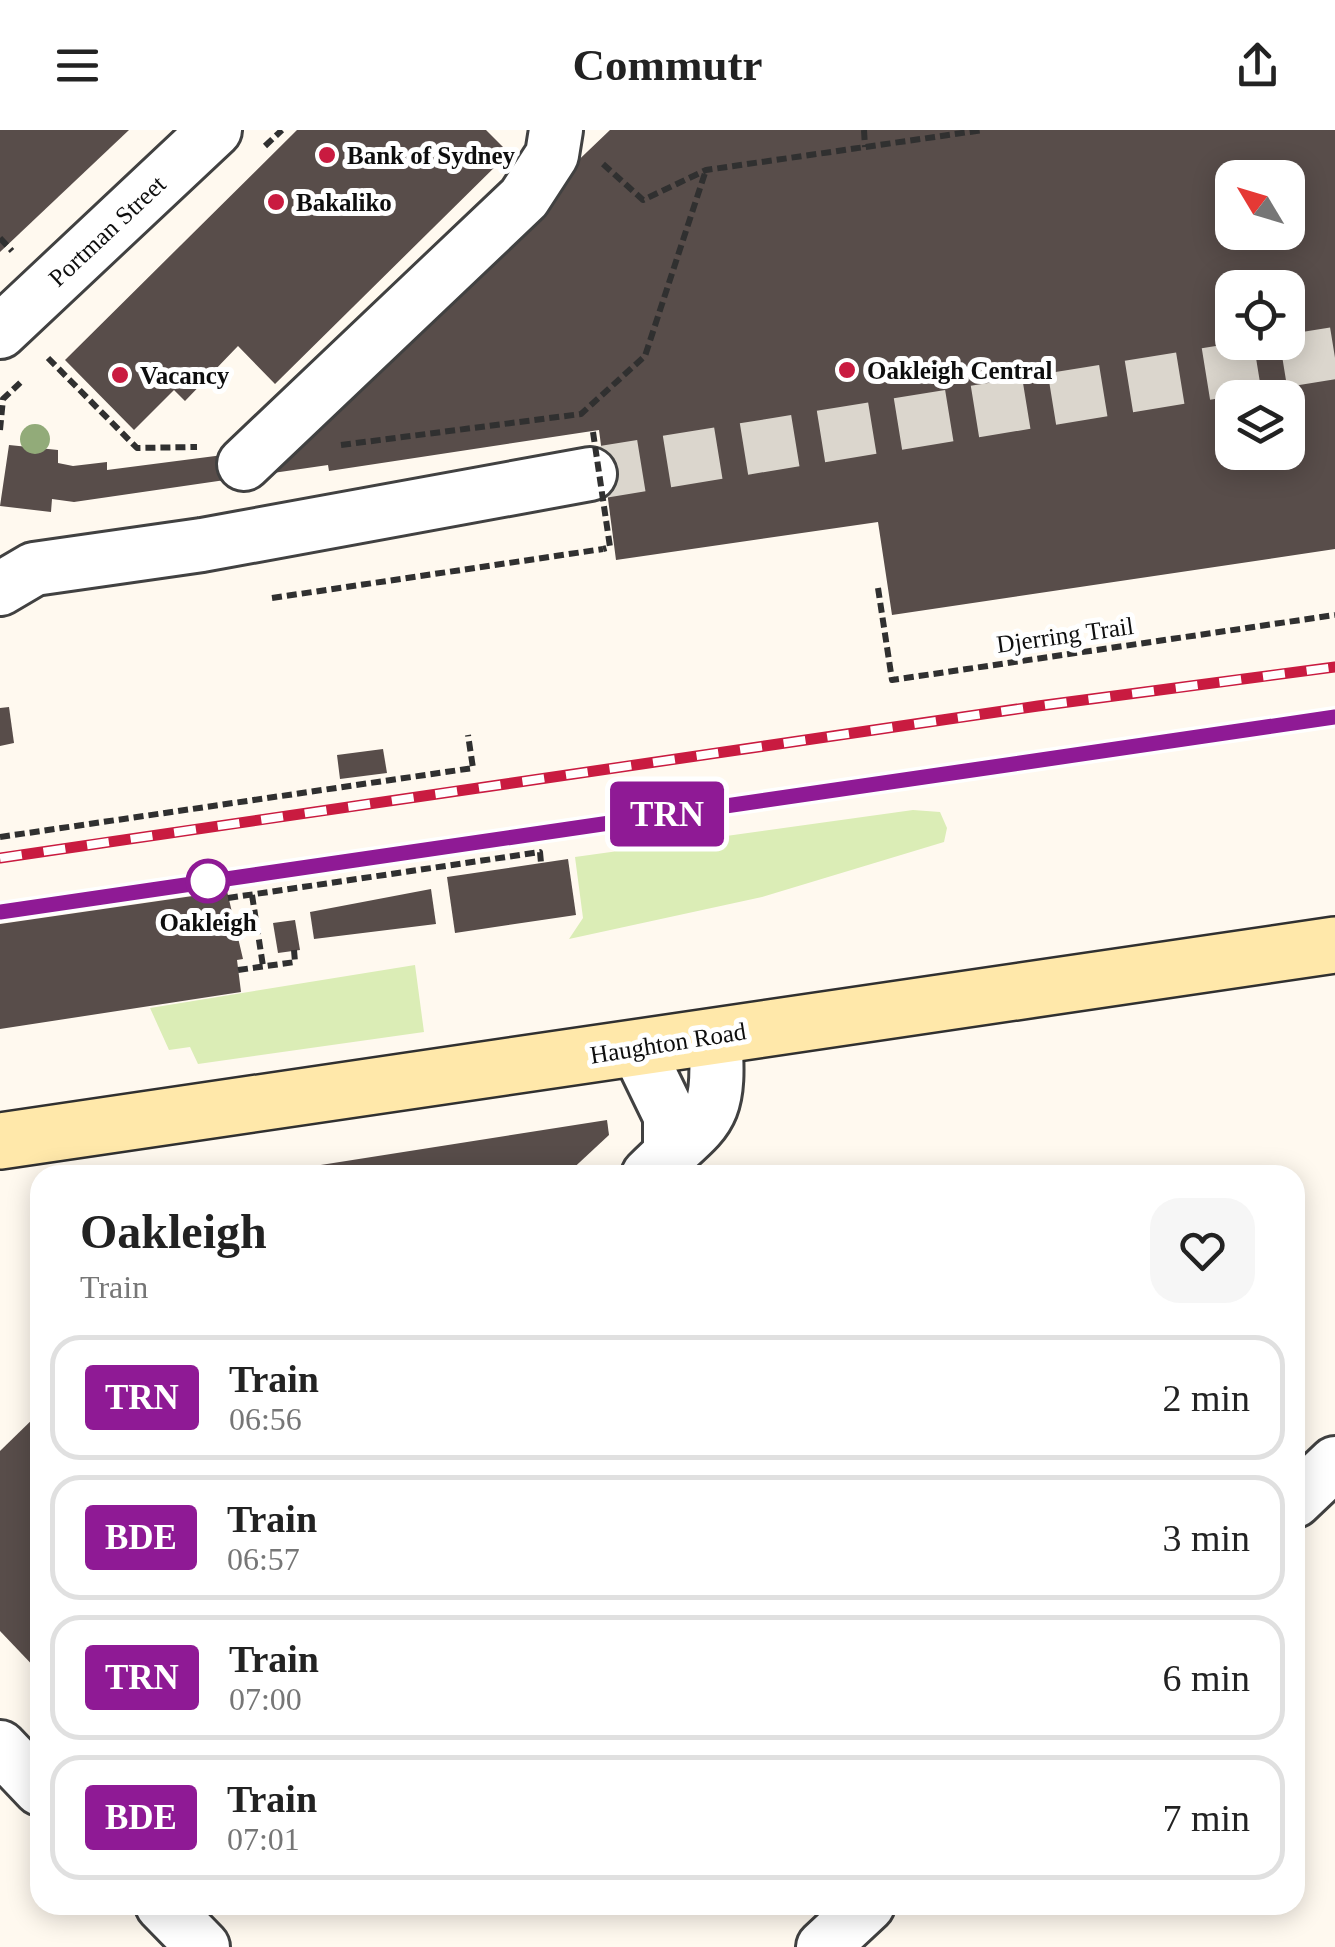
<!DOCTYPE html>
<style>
:root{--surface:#fff;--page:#f6f6f6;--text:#222;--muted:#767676;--line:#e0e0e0}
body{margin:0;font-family:Georgia,serif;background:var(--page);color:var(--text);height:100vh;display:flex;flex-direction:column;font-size:38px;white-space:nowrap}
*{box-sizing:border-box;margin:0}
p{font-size:32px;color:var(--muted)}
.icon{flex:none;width:55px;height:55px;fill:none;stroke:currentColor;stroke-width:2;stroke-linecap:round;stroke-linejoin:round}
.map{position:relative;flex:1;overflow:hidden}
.sheet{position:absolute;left:30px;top:1035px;width:1275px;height:750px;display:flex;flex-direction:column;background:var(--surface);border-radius:30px;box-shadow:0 5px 25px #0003}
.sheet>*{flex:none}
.badge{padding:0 20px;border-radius:8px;font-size:35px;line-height:65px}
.needle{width:65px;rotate:308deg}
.tools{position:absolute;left:1215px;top:30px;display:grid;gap:20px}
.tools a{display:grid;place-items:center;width:90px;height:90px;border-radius:20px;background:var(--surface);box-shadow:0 5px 25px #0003;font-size:50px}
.map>.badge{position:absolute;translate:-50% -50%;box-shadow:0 0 0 5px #fff}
.round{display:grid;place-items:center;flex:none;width:105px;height:105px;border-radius:30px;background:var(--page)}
.overview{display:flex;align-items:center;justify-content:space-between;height:170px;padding:0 50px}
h1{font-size:48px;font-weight:800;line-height:75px}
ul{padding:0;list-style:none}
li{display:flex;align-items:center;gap:30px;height:125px;margin:0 20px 15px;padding:0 30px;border:5px solid var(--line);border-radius:30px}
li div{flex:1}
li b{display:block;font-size:38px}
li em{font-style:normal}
li .badge{min-width:110px;font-weight:700;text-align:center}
header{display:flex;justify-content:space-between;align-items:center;height:130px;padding:0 50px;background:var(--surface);font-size:45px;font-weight:800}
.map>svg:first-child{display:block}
.green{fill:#dbedb6}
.building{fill:#584d4a;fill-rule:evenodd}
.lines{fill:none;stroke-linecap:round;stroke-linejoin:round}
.street-tunnel{stroke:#dbd6cd;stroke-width:52;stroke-dasharray:52 26;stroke-linecap:butt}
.street-casing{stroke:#414141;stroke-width:58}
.secondary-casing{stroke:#303030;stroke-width:60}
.path{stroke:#303030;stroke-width:6;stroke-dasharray:10 5;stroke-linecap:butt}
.street{stroke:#fff;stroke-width:52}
.secondary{stroke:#ffe8aa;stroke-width:55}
.rail-casing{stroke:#c91b40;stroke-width:11}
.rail{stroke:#fff;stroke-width:8;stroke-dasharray:22;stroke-linecap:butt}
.path-bridge{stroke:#303030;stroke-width:6;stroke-dasharray:10 5;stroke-linecap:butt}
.tree{fill:#92ab79}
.line-casing{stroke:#fff;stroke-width:22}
.line{stroke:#8f1a95;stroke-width:15}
.poi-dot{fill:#c91b40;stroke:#fff;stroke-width:4}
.stop-dot{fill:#fff;stroke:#8f1a95;stroke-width:5}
.labels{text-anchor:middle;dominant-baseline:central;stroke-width:10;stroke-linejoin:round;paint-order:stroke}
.poi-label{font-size:25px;font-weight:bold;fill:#0e0e0e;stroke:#fff;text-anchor:start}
.street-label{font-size:25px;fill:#0e0e0e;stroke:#fff}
.stop-label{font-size:25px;font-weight:bold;fill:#0e0e0e;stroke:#fff}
</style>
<header><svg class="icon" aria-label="menu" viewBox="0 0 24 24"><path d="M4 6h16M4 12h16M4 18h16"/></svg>Commutr<svg class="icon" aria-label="share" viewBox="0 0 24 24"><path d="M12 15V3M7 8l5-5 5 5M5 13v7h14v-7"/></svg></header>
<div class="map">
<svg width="1335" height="1817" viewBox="0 0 1335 1817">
<rect width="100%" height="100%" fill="#fff9ef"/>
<!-- green -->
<g class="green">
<path d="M 913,680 L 940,682 L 947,698 L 944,712 L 762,767 L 569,809 L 583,788 L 575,727 Z"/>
<path d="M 415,835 L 424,902 L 198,934 L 190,917 L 169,920 L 150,878 Z"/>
</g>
<!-- building -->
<g class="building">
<path d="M 0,0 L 129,0 L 0,122 Z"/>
<path d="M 297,0 L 486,0 L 509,23 L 275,254 L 238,216 L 185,271 L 174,260 L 134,300 L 65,230 Z"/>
<path d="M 610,0 L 1335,0 L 1335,419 L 892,485 L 878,392 L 616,430 L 599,300 L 329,341 L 328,335 L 74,372 L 52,369 L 51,382 L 0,376 L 9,315 L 58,320 L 58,333 L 73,336 L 107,332 L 107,340 L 286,317 L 286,306 L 321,298 L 318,279 ZM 1232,48 L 1288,48 L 1288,102 L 1232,102 ZM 1232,158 L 1288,158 L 1288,212 L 1232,212 ZM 1232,268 L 1288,268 L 1288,322 L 1232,322 Z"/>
<path d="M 9,577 L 14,613 L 0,616 L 0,578 Z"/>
<path d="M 383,619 L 387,643 L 340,649 L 337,625 Z"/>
<path d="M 568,729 L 576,785 L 455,803 L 447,747 Z"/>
<path d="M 431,759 L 436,794 L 314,809 L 310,782 Z"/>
<path d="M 227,761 L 243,829 L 237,830 L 241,862 L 0,899 L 0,794 Z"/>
<path d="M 295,790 L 300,820 L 278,823 L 273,793 Z"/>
<path d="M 607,990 L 609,1005 L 566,1045 L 257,1045 Z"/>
<path d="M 40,1282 L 40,1543 L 0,1501 L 0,1321 Z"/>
</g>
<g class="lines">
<!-- street-tunnel -->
<path class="street-tunnel" d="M 590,344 L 1335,223"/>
<!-- street casing -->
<g class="street-casing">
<g id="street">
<path d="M 0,202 L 215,0"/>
<path d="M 244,334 L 524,68 L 552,25 L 556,0"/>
<path d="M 0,459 L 34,439 L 202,415 L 590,344"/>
<path d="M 637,918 L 670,986 L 670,1023"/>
<path d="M 648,1045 C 706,987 722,996 715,906"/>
<path d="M 1295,1371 L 1335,1333"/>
<path d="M 0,1617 L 40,1659"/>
<path d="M 162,1775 L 203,1817"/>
<path d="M 823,1817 L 868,1775"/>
</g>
</g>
<!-- secondary casing -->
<g class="secondary-casing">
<path id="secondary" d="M 0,1011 L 1335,815"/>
</g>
<!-- path -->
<g class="path">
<path d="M 864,0 L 865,17"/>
<path d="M 265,16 L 282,0"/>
<path d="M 603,34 L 643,70 L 706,40 L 983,0"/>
<path d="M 0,108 L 12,121"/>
<path d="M 48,228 L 137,318 L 197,317"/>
<path d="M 0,300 L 3,269 L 22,251"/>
<path d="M 341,315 L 581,284 L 645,226 L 706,40"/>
<path d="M 878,458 L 892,550 L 1335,485"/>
<path d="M 272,468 L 603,419"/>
<path d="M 0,707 L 473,638 L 468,605"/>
<path d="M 252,765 L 263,836"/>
<path d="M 228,768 L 540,722 L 541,733"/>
<path d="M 238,840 L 295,832 L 294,820"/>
</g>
<!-- street -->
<use href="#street" class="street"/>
<!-- secondary -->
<use href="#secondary" class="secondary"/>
<!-- rail casing -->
<g class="rail-casing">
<g id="rail">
<path d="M 0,728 L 1038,576 L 1335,537"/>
<path d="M 0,782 L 1335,588"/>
</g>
</g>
<!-- rail -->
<use href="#rail" class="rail"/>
<!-- path-bridge -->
<path class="path-bridge" d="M 593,302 L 610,417 L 603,419"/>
</g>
<!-- trees -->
<circle class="tree" cx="35" cy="309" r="15"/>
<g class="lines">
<!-- line casing -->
<g class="line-casing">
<path id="line" d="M 0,782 L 1335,587"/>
</g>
<!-- line -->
<use href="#line" class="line"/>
</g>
<!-- markers -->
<g class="poi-dot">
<circle cx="327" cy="25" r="10"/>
<circle cx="276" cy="72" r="10"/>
<circle cx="847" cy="240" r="10"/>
<circle cx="120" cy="245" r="10"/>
</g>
<circle class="stop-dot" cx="208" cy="751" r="20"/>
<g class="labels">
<!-- poi labels -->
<g class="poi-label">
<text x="347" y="25">Bank of Sydney</text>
<text x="296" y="72">Bakaliko</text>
<text x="867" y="240">Oakleigh Central</text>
<text x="140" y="245">Vacancy</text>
</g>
<!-- street labels -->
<g class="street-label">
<text transform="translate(107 101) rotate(-43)">Portman Street</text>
<text transform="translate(1065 505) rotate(-8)">Djerring Trail</text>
<text transform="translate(668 913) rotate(-9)">Haughton Road</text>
</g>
<!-- stop labels -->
<g class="stop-label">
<text x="208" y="792">Oakleigh</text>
</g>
</g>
</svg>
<div class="tools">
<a><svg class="needle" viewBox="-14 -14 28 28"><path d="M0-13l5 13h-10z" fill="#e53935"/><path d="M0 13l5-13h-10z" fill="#767676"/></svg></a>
<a><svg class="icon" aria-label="locate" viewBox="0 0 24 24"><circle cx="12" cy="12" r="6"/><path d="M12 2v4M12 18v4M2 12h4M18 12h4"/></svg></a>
<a><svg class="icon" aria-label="layers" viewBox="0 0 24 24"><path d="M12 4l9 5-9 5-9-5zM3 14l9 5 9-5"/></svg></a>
</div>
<b class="badge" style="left:667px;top:684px;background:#8f1a95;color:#fff">TRN</b>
<section class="sheet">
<div class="overview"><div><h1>Oakleigh</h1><p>Train</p></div><a class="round"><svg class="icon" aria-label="heart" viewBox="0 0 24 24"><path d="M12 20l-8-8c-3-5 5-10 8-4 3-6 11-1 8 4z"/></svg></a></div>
<ul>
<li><span class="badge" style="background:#8f1a95;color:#fff">TRN</span><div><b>Train</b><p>06:56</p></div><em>2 min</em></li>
<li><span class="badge" style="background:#8f1a95;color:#fff">BDE</span><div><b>Train</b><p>06:57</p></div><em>3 min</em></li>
<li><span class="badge" style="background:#8f1a95;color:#fff">TRN</span><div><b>Train</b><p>07:00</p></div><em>6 min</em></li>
<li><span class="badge" style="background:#8f1a95;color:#fff">BDE</span><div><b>Train</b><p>07:01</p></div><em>7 min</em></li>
</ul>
</section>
</div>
